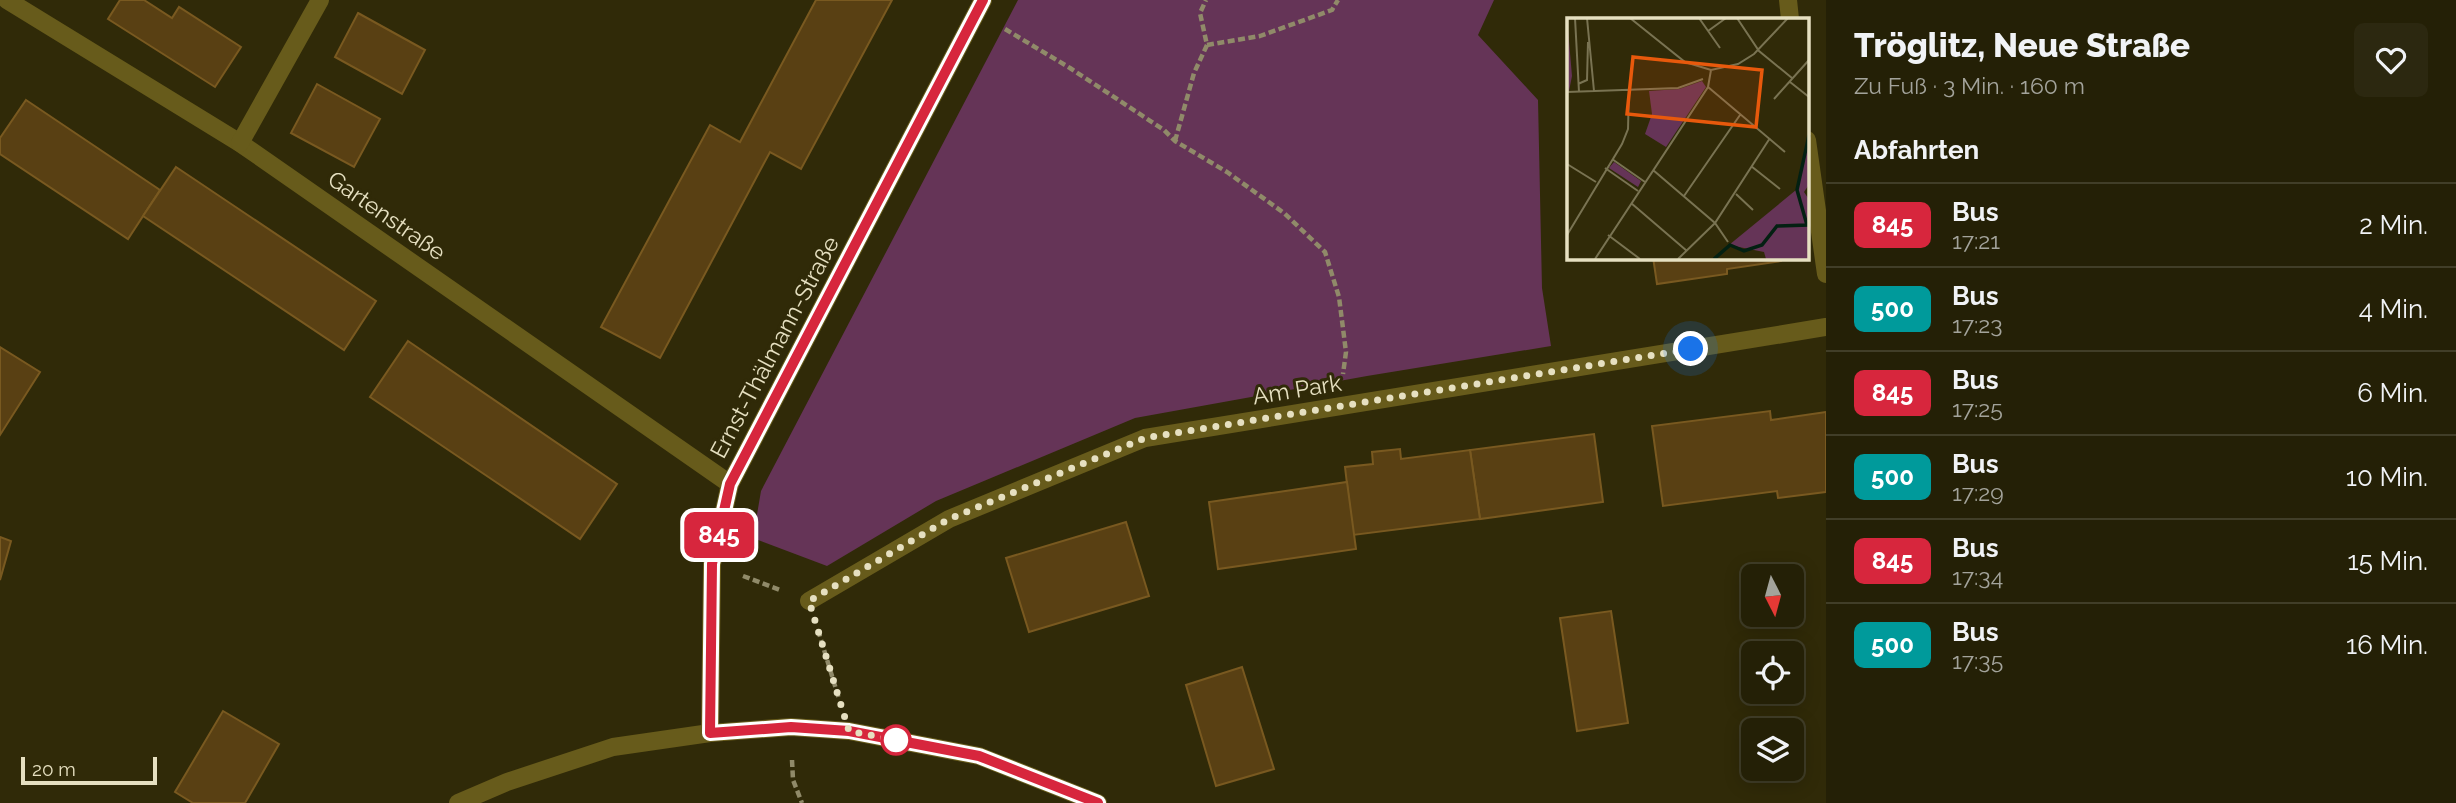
<!DOCTYPE html>
<html lang="de">
<meta charset="utf-8">
<style>
:root{--surface:#242006;--page:#2c2810;--text:#f1f3f6;--muted:#a3a39b;--line:#413e28}
body{margin:0;font-family:Raleway,sans-serif;background:var(--page);color:var(--text);height:100vh;display:flex;flex-direction:column;font-size:26px;white-space:nowrap}
*{box-sizing:border-box;margin:0}
p{font-size:23px;color:var(--muted)}
.icon{flex:none;width:38px;height:38px;fill:none;stroke:currentColor;stroke-width:2;stroke-linecap:round;stroke-linejoin:round}
.map{position:relative;flex:1;overflow:hidden}
.panel{display:flex;flex-direction:column;background:var(--surface);width:630px}
.panel>*{flex:none}
.badge{padding:0 14px;border-radius:10px;font-size:24px;line-height:46px}
.needle{width:46px;rotate:174deg}
.tools{position:absolute;left:1741px;top:564px;display:grid;gap:14px}
.tools a{display:grid;place-items:center;width:63px;height:63px;border-radius:10px;background:var(--surface);box-shadow:0 4px 18px #0003,0 0 0 2px var(--line);font-size:35px}
.scale{position:absolute;left:21px;bottom:18px;width:136px;box-sizing:border-box;padding-left:7px;border:4px solid #e6e0c1;border-top:0;font-size:19px;line-height:24px;white-space:nowrap;color:#e6e0c1;-webkit-text-stroke:5px #302a08;paint-order:stroke}
.you{position:absolute;width:35px;height:35px;margin:-18px;border:5px solid #fff;border-radius:50%;background:#1a73e8;box-shadow:0 0 0 10px #1a73e833}
.map>.badge{position:absolute;translate:-50% -50%;box-shadow:0 0 0 4px #fff}
h2{padding:0 28px;font-size:26px;line-height:63px}
.round{display:grid;place-items:center;flex:none;width:74px;height:74px;border-radius:10px;background:var(--page)}
.summary{display:flex;align-items:center;justify-content:space-between;height:119px;padding:0 28px}
h1{font-size:33px;font-weight:800;line-height:52px}
ul{padding:0;list-style:none}
li{display:flex;align-items:center;gap:21px;height:84px;padding:0 28px;border-top:2px solid var(--line)}
li div{flex:1}
li b{display:block;font-size:26px}
li em{font-style:normal}
li .badge{min-width:77px;font-weight:700;text-align:center}
main{display:flex;flex:1;min-height:0}
.map>svg:first-child{display:block}
.green{fill:#653457}
.building{fill:#594013;stroke:#795920;stroke-width:2}
.lines{fill:none;stroke-linecap:round;stroke-linejoin:round}
.path{stroke:#908a69;stroke-width:4.5;stroke-dasharray:7 3.5;stroke-linecap:butt}
.minor{stroke:#675b1b;stroke-width:18}
.line-casing{stroke:#fff;stroke-width:16}
.line{stroke:#d7263d;stroke-width:10}
.walk{stroke:#e6e0c1;stroke-width:7;stroke-dasharray:0 12.6}
.stop-dot{fill:#fff;stroke:#d7263d;stroke-width:3.5}
.labels{text-anchor:middle;dominant-baseline:central;stroke-width:6;stroke-linejoin:round;paint-order:stroke}
.street-label{font-size:23px;fill:#e6e0c1;stroke:#302a08}
.inset-river{fill:none;stroke:#032012;stroke-width:3.5}
.inset-road{fill:none;stroke:#797352;stroke-width:2}
.view{fill:#e8590c;fill-opacity:0.15;stroke:#e8590c;stroke-width:3.5}
.inset-edge{fill:none;stroke:#e6e0c1;stroke-width:3.5}
</style>
<main>
<div class="map">
<svg width="1826" height="803" viewBox="0 0 1826 803">
<rect width="100%" height="100%" fill="#302a08"/>
<!-- green -->
<path class="green" d="M 1018,0 L 1494,0 L 1478,35 L 1538,100 L 1542,288 L 1551,346 L 1367,376 L 1135,418 L 936,501 L 827,566 L 753,538 L 761,491 Z"/>
<!-- building -->
<g class="building">
<path d="M 120,0 L 144,0 L 172,18 L 179,7 L 241,47 L 215,87 L 108,19 Z"/>
<path d="M 816,0 L 892,0 L 801,169 L 770,152 L 660,358 L 601,327 L 710,125 L 740,142 Z"/>
<path d="M 358,13 L 425,50 L 402,94 L 335,57 Z"/>
<path d="M 317,84 L 380,119 L 354,167 L 291,133 Z"/>
<path d="M 26,100 L 160,190 L 128,239 L 0,154 L 0,138 Z"/>
<path d="M 176,167 L 376,301 L 344,350 L 143,216 Z"/>
<path d="M 1653,257 L 1780,257 L 1781,261 L 1727,269 L 1727,274 L 1657,284 Z"/>
<path d="M 408,341 L 617,484 L 580,539 L 370,397 Z"/>
<path d="M 0,347 L 40,372 L 0,435 Z"/>
<path d="M 1770,411 L 1771,420 L 1826,412 L 1826,492 L 1778,498 L 1777,491 L 1663,506 L 1652,426 Z"/>
<path d="M 1594,434 L 1603,502 L 1480,519 L 1470,450 Z"/>
<path d="M 1400,449 L 1401,459 L 1470,450 L 1480,519 L 1353,535 L 1345,467 L 1373,464 L 1372,452 Z"/>
<path d="M 1347,482 L 1356,549 L 1218,569 L 1209,502 Z"/>
<path d="M 1126,522 L 1149,596 L 1029,632 L 1006,558 Z"/>
<path d="M 0,537 L 11,541 L 0,580 Z"/>
<path d="M 1611,611 L 1628,723 L 1577,731 L 1560,618 Z"/>
<path d="M 1242,667 L 1274,769 L 1216,786 L 1186,685 Z"/>
<path d="M 223,711 L 279,744 L 245,803 L 193,803 L 175,792 Z"/>
</g>
<g class="lines">
<!-- path -->
<g class="path">
<path d="M 1005,29 L 1070,68 L 1164,130 L 1175,141 L 1227,172 L 1284,213 L 1325,252 L 1339,297 L 1346,352 L 1343,374"/>
<path d="M 1207,45 L 1260,36 L 1332,10 L 1338,0"/>
<path d="M 1175,141 L 1194,73 L 1207,45 L 1200,13 L 1206,0"/>
<path d="M 743,576 L 780,590"/>
<path d="M 818,630 L 839,699"/>
<path d="M 792,760 L 793,780 L 802,803"/>
</g>
<!-- minor -->
<g class="minor">
<path d="M 7,0 L 240,143 L 730,484"/>
<path d="M 1788,0 L 1790,19"/>
<path d="M 1807,140 L 1826,274"/>
<path d="M 240,143 L 320,0"/>
<path d="M 809,601 L 949,519 L 1145,438 L 1826,327"/>
<path d="M 710,733 L 712,564 L 730,484 L 983,0"/>
<path d="M 458,803 L 507,782 L 613,747 L 710,733 L 791,727 L 849,731 L 979,756 L 1098,803"/>
</g>
</g>
<g class="lines">
<!-- line casing -->
<g class="line-casing">
<path id="line" d="M 983,0 L 730,484 L 712,564 L 710,733 L 791,727 L 849,731 L 979,756 L 1098,803"/>
</g>
<!-- line -->
<use href="#line" class="line"/>
<!-- walk -->
<path class="walk" d="M 896,740 L 849,731 L 809,601 L 949,519 L 1145,438 L 1691,349"/>
</g>
<!-- markers -->
<circle class="stop-dot" cx="896" cy="740" r="14"/>
<g class="labels">
<!-- street labels -->
<g class="street-label">
<text transform="translate(387 215) rotate(35)">Gartenstraße</text>
<text transform="translate(774 347) rotate(-62)">Ernst-Thälmann-Straße</text>
<text transform="translate(1297 389) rotate(-9)">Am Park</text>
</g>
</g>
<!-- overview -->
<g transform="translate(1567 18)">
<rect width="242" height="242" fill="#302a08"/>
<path d="M 0,0 L 5,58 L 2,73 L 0,73 ZM 135,63 L 139,69 L 99,129 L 78,116 L 85,96 L 82,73 L 112,71 ZM 241,124 L 241,168 L 237,174 L 241,180 L 241,241 L 199,241 L 197,234 L 162,227 L 229,172 ZM 47,144 L 74,163 L 71,169 L 42,150 Z" fill="#653457"/>
<path class="inset-river" d="M 147,241 L 163,227 L 177,233 L 195,227 L 210,208 L 240,207 L 230,172 L 242,117"/>
<path class="inset-road" d="M 8,0 L 12,74M 20,0 L 27,73M 63,0 L 118,44 L 144,52 L 171,46 L 187,36 L 221,0M 132,0 L 153,30M 170,0 L 192,33 L 225,60M 141,13 L 159,0M 223,64 L 242,79M 11,66 L 20,62 L 21,24M 141,69 L 218,134M 0,74 L 111,70 L 136,61M 207,81 L 242,42M 45,141 L 78,164M 0,146 L 29,164M 184,148 L 213,171M 38,150 L 71,173M 86,152 L 148,205 L 161,224M 169,176 L 186,192M 117,178 L 173,97M 64,185 L 120,233M 0,217 L 55,126 L 61,111 L 62,72M 41,217 L 73,241M 28,241 L 141,69 L 144,52M 111,241 L 148,205 L 203,120"/>
<path class="view" d="M 66,39 L 195,52 L 189,109 L 60,96 Z"/>
<rect width="242" height="242" class="inset-edge"/>
</g>
</svg>
<div class="tools">
<a><svg class="needle" viewBox="-14 -14 28 28"><path d="M0-13l5 13h-10z" fill="#e53935"/><path d="M0 13l5-13h-10z" fill="#a3a39b"/></svg></a>
<a><svg class="icon" aria-label="locate" viewBox="0 0 24 24"><circle cx="12" cy="12" r="6"/><path d="M12 2v4M12 18v4M2 12h4M18 12h4"/></svg></a>
<a><svg class="icon" aria-label="layers" viewBox="0 0 24 24"><path d="M12 4l9 5-9 5-9-5zM3 14l9 5 9-5"/></svg></a>
</div>
<div class="scale">20 m</div>
<div class="you" style="left:1691px;top:349px"></div>
<b class="badge" style="left:719px;top:535px;background:#d7263d;color:#fff">845</b>
</div>
<section class="panel">
<div class="summary"><div><h1>Tröglitz, Neue Straße</h1><p>Zu Fuß · 3 Min. · 160 m</p></div><a class="round"><svg class="icon" aria-label="heart" viewBox="0 0 24 24"><path d="M12 20l-8-8c-3-5 5-10 8-4 3-6 11-1 8 4z"/></svg></a></div>
<h2>Abfahrten</h2>
<ul>
<li><span class="badge" style="background:#d7263d;color:#fff">845</span><div><b>Bus</b><p>17:21</p></div><em>2 Min.</em></li>
<li><span class="badge" style="background:#009a9b;color:#fff">500</span><div><b>Bus</b><p>17:23</p></div><em>4 Min.</em></li>
<li><span class="badge" style="background:#d7263d;color:#fff">845</span><div><b>Bus</b><p>17:25</p></div><em>6 Min.</em></li>
<li><span class="badge" style="background:#009a9b;color:#fff">500</span><div><b>Bus</b><p>17:29</p></div><em>10 Min.</em></li>
<li><span class="badge" style="background:#d7263d;color:#fff">845</span><div><b>Bus</b><p>17:34</p></div><em>15 Min.</em></li>
<li><span class="badge" style="background:#009a9b;color:#fff">500</span><div><b>Bus</b><p>17:35</p></div><em>16 Min.</em></li>
</ul>
</section>
</main>
